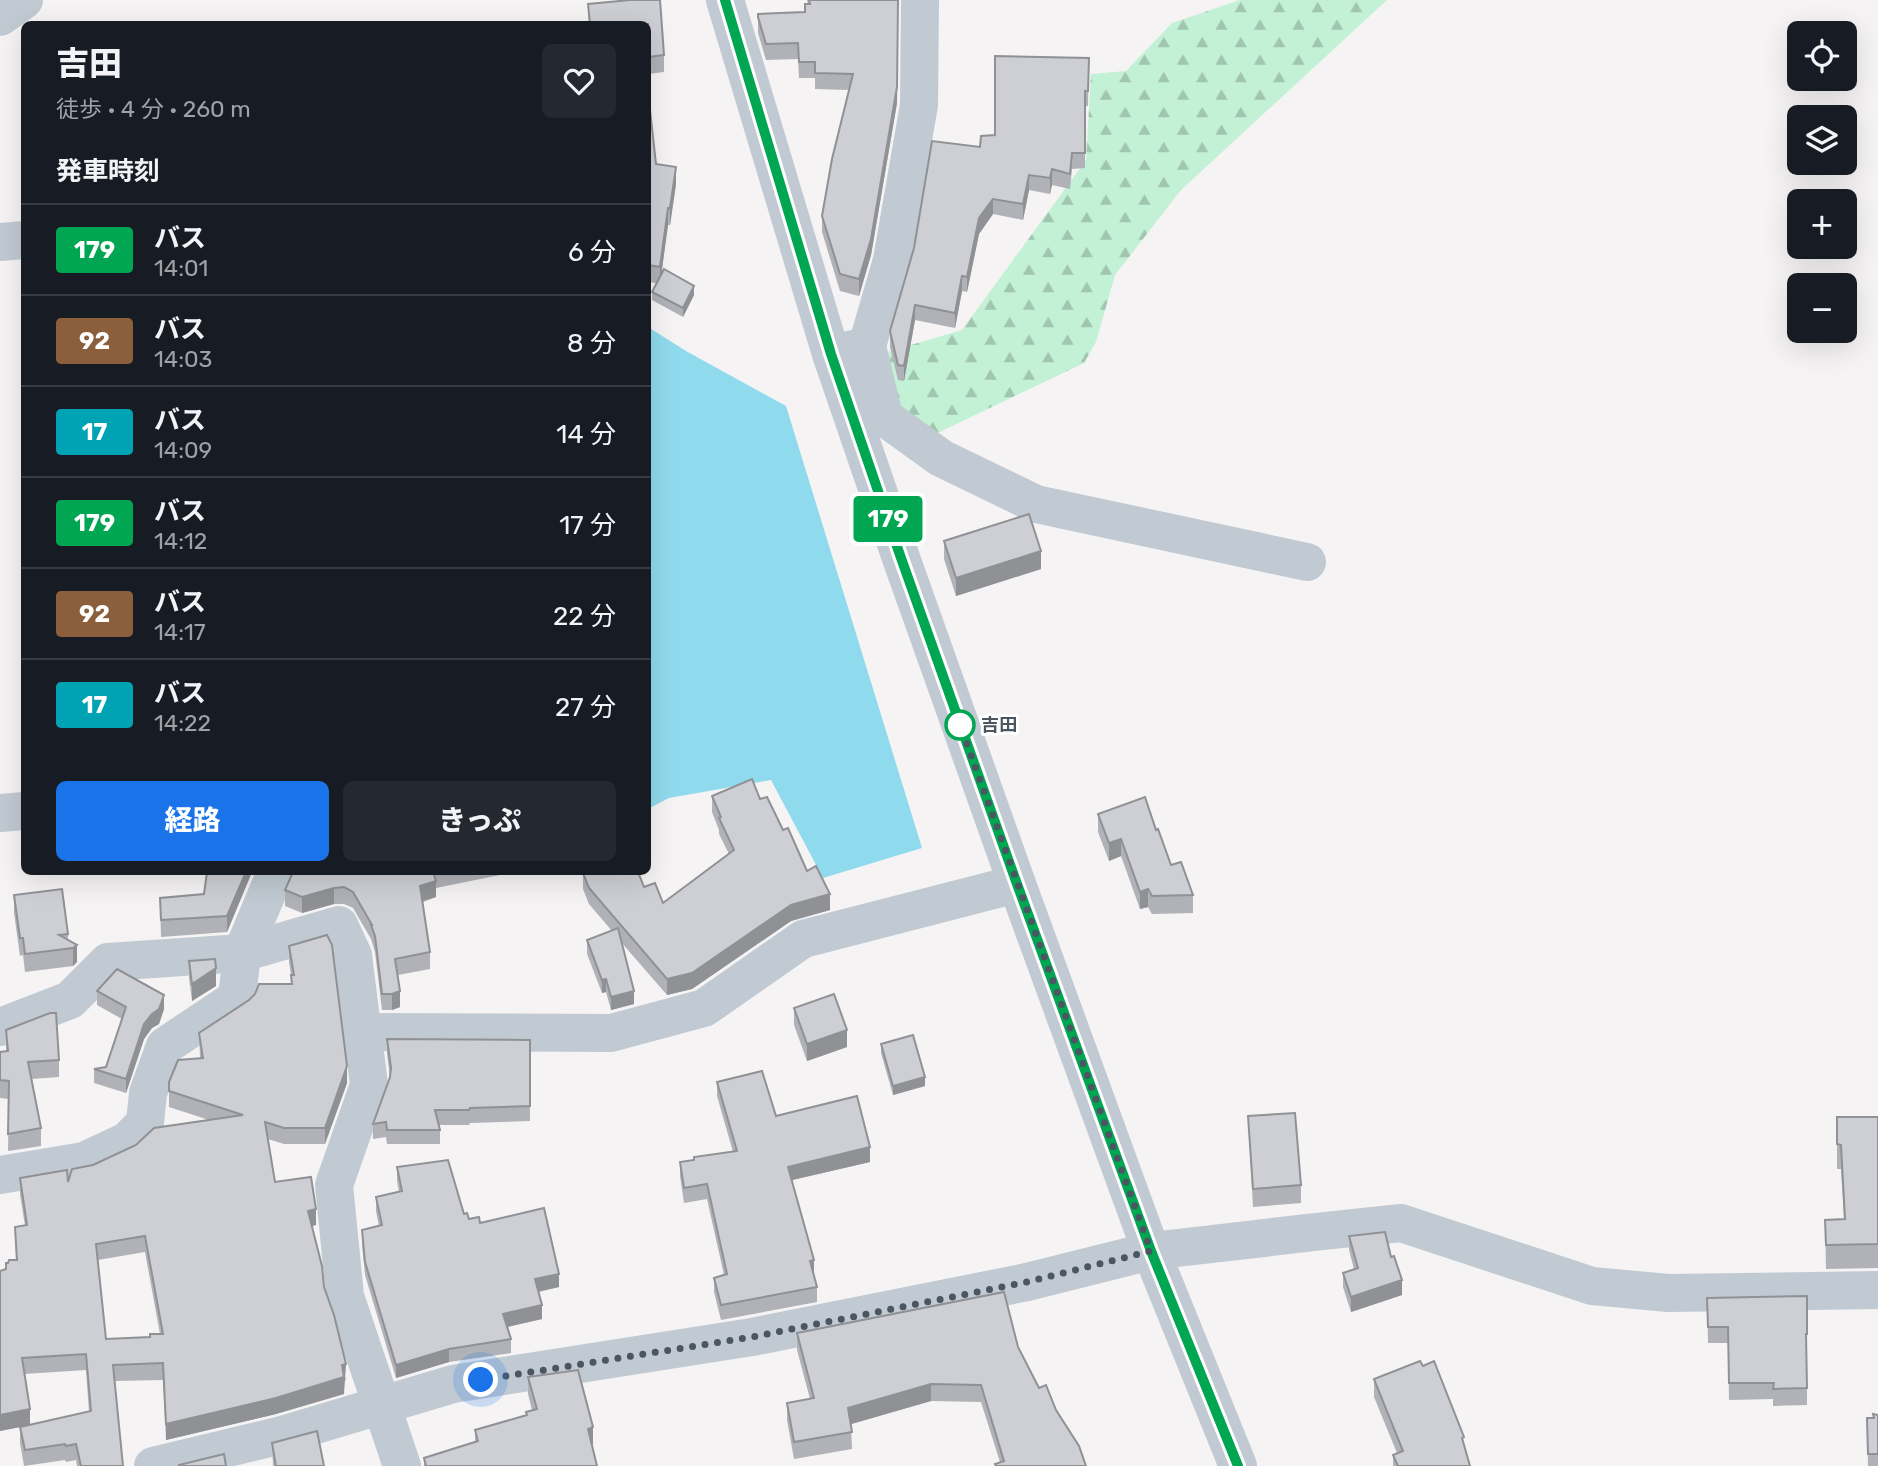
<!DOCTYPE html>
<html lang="ja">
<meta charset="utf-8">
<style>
:root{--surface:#171b24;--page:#242831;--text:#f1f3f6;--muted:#9ea1a6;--line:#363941;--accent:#1a73e8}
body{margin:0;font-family:Rubik,"Noto Sans JP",sans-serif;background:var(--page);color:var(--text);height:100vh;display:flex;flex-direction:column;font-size:26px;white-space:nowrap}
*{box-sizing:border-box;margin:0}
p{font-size:23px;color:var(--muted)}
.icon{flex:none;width:38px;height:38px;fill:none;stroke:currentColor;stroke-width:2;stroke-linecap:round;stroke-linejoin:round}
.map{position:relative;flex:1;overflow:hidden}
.drawer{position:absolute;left:21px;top:21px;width:630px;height:854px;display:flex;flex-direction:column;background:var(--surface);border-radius:10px;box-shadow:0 7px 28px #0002}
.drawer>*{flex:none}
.badge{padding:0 14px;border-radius:5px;font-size:24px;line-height:46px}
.tools{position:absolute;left:1787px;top:21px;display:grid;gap:14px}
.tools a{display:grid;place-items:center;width:70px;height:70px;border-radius:10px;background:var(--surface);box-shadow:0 7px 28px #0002;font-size:35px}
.you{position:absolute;width:35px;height:35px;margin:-18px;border:5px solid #fff;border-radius:50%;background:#1a73e8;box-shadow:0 0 0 10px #1a73e833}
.map>.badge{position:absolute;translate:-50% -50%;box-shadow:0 0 0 4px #fff}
h2{padding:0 35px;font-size:26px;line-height:63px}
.round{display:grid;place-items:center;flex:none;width:74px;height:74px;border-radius:10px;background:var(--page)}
.head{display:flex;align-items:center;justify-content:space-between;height:119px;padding:0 35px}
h1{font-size:33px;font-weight:800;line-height:52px}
.action{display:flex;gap:14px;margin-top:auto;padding:14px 35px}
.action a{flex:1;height:80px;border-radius:10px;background:var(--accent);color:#fff;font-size:28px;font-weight:800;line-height:80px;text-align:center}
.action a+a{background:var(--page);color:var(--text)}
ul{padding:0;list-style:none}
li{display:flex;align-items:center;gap:21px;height:91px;padding:0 35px;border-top:2px solid var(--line)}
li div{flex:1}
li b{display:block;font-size:26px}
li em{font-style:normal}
li .badge{min-width:77px;font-weight:700;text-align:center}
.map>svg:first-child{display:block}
.forest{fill:url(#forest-firs)}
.water{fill:#90daee}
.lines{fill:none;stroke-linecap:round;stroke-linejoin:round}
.minor{stroke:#c1cad2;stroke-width:38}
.wall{fill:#b0b2b7;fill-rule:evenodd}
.shaded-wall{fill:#909195}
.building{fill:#cdcfd5;stroke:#909195;stroke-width:2;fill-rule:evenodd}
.line-casing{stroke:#fff;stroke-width:16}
.line{stroke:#00a651;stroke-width:10}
.walk{stroke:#4a5661;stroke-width:7;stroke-dasharray:0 12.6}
.stop-dot{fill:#fff;stroke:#00a651;stroke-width:3.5}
.labels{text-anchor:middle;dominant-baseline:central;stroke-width:6;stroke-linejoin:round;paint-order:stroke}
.stop-label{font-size:18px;font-weight:bold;fill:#4a5661;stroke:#fff;text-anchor:start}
</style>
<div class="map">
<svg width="1878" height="1466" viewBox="0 0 1878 1466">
<defs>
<pattern id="forest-firs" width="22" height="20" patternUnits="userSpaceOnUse" patternTransform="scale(1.75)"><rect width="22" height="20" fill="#c3f1d5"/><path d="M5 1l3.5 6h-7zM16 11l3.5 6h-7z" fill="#a0c6b0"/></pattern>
</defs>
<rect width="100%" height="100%" fill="#f5f3f3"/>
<!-- forest -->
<path class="forest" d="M 1240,0 L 1387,0 L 1181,190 L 1115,275 L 1096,342 L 1084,363 L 927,438 L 899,414 L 877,355 L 962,330 L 1086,160 L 1091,74 L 1126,71 L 1172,23 Z"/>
<!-- water -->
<path class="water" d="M 648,327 L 686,351 L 786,406 L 922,848 L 823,878 L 771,780 L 669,798 L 648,809 Z"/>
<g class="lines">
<!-- minor -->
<g class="minor">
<path d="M 725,0 L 831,354 L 901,558 L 1017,884 L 1151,1251 L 1238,1466"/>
<path d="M 0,17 L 24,0"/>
<path d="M 0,242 L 24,240"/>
<path d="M 867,346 L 884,417 L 941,458 L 1036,504 L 1307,562"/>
<path d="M 844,351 L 867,346 L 892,260 L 919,105 L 920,0"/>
<path d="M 0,813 L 24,811"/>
<path d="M 0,1027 L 70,1000 L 108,962 L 242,953 L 339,925 L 353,955 L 369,1085 L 334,1185 L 345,1296 L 402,1466"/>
<path d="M 363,1032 L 611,1033 L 704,1008 L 803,939 L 1017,884"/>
<path d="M 0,1175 L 84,1161 L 127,1141 L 145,1123 L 148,1093 L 165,1046 L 237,998 L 242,953 L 276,872"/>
<path d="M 153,1466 L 282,1435 L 453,1384 L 752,1337 L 1027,1282 L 1151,1251 L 1324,1231 L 1401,1223 L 1592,1286 L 1669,1293 L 1878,1290"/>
</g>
</g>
<!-- wall -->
<g class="wall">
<path d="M 630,0 L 660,0 L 664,55 L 664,72 L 648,74 L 648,24 L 589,24 L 588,4 Z"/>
<path d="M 807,0 L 898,0 L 897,103 L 871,255 L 859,296 L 840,291 L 822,232 L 822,216 L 849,90 L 815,89 L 815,78 L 799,78 L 798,59 L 766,60 L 758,33 L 758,14 L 805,12 L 808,4 Z"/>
<path d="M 1089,58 L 1088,106 L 1085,106 L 1085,168 L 1072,169 L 1070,189 L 1052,185 L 1050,194 L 1029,190 L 1023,220 L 993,214 L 979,234 L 967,292 L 962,291 L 955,328 L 915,320 L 904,381 L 898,380 L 890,347 L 890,331 L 980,147 Z"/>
<path d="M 648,109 L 656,164 L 676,184 L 670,225 L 668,225 L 661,275 L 694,295 L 683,317 L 652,300 L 652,292 L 656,283 L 648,282 Z"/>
<path d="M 944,541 L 1041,569 L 956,596 L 944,559 Z"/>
<path d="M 712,796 L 760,799 L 783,830 L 830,910 L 791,921 L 692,989 L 667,995 L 621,942 L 634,1004 L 611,1010 L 606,992 L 602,993 L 587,954 L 587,940 L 612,931 L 589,904 L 583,889 L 583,873 L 663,903 L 729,854 L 719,834 L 719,830 L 712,812 Z"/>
<path d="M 1098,814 L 1156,830 L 1171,865 L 1193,895 L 1193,913 L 1152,914 L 1148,907 L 1140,909 L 1121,856 L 1109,861 L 1098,832 Z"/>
<path d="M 252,872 L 227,932 L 161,937 L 160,898 L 204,894 Z"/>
<path d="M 293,872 L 500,872 L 500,875 L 436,888 L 436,897 L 423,902 L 430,952 L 430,969 L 398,975 L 400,1007 L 392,1010 L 382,1010 L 375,952 L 371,939 L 353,908 L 344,904 L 334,904 L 302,913 L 285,906 L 285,890 Z"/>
<path d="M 14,895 L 68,934 L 68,940 L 77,945 L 77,962 L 73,966 L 25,972 L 23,955 L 20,956 L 14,913 Z"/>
<path d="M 289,946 L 347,1083 L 325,1144 L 284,1144 L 268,1139 L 275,1182 L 316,1225 L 312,1226 L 324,1287 L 346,1380 L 344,1381 L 344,1394 L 276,1414 L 166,1440 L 163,1380 L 115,1381 L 123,1466 L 77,1466 L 76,1460 L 66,1462 L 65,1460 L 24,1466 L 20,1443 L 20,1427 L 0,1431 L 0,1271 L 6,1269 L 8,1263 L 16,1260 L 15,1227 L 25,1226 L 20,1194 L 20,1178 L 68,1182 L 93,1165 L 209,1120 L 169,1107 L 169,1091 L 200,1058 L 199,1033 L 291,984 L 291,975 L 289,962 ZM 145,1252 L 160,1334 L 150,1337 L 106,1339 L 98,1260 ZM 86,1370 L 89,1412 L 30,1425 L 24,1374 Z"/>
<path d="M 189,961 L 216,986 L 192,1001 L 189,978 Z"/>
<path d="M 97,991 L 164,1009 L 159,1024 L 152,1028 L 144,1039 L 126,1093 L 94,1083 L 94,1069 L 106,1067 L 122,1019 L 97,1005 Z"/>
<path d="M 794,1008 L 847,1047 L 807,1061 L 794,1025 Z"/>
<path d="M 6,1030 L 59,1060 L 59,1077 L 32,1079 L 41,1128 L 41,1146 L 8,1151 L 9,1099 L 0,1098 L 0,1052 L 6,1051 Z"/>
<path d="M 387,1039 L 530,1040 L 530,1121 L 470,1123 L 469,1125 L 439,1125 L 440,1130 L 440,1144 L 387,1144 L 386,1137 L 373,1139 L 373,1124 L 390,1077 L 387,1054 Z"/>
<path d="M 881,1044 L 925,1086 L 893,1095 L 881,1053 Z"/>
<path d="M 717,1082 L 776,1116 L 870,1162 L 792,1180 L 817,1287 L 817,1302 L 721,1320 L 714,1292 L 714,1278 L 724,1275 L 707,1199 L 684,1203 L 680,1176 L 680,1162 L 733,1152 L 717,1096 Z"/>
<path d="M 1248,1116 L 1301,1185 L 1301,1203 L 1253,1207 Z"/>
<path d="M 1837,1117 L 1878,1117 L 1878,1268 L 1826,1269 L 1825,1220 L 1844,1219 L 1841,1169 L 1837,1169 Z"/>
<path d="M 397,1167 L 464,1214 L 469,1219 L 480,1223 L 559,1287 L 539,1292 L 542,1319 L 507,1327 L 511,1339 L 511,1353 L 449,1362 L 396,1378 L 365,1275 L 362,1244 L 362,1230 L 379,1226 L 376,1211 L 376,1197 L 399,1192 L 397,1181 Z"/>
<path d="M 1349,1236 L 1391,1257 L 1402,1295 L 1351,1312 L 1343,1287 L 1343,1273 L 1354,1269 L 1349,1250 Z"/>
<path d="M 1807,1296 L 1807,1405 L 1773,1406 L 1773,1399 L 1729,1400 L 1728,1343 L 1708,1343 L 1707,1298 Z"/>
<path d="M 797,1333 L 1018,1347 L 1039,1388 L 1056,1410 L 1086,1466 L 995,1466 L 995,1464 L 1000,1462 L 981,1402 L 931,1401 L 851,1424 L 852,1449 L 794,1459 L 787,1420 L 787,1403 L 810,1399 L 797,1350 Z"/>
<path d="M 528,1377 L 593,1444 L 592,1445 L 597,1466 L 424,1466 L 424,1458 L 475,1442 L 475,1430 L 526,1416 L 526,1412 L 532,1410 L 528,1394 Z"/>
<path d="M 1374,1379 L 1464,1444 L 1470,1466 L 1393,1466 L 1393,1455 L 1397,1453 L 1374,1397 Z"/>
<path d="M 1878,1415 L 1878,1466 L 1868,1466 L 1867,1418 L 1873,1418 Z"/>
<path d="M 272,1443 L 324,1466 L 273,1466 Z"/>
</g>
<!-- shaded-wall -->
<g class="shaded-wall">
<path d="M 898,0 L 897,103 L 871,255 L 859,296 L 859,279 Z"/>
<path d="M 676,167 L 676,184 L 670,225 L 670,208 Z"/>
<path d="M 1052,169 L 1052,185 L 1050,194 L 1050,178 Z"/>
<path d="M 1029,175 L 1029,190 L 1023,220 L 1023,204 Z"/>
<path d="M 993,199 L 993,214 L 979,234 L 967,292 L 967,277 L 979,218 Z"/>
<path d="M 668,208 L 668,225 L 660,284 L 660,267 Z"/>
<path d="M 962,276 L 962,291 L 955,328 L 955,313 Z"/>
<path d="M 694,286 L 694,295 L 683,317 L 683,308 Z"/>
<path d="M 915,305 L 915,320 L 904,381 L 904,366 Z"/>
<path d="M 1041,551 L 1041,569 L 956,596 L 956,578 Z"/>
<path d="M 1121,839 L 1121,856 L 1109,861 L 1109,843 Z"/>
<path d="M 246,872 L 252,872 L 227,932 L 227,916 Z"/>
<path d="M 436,881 L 436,897 L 420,902 L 420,886 Z"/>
<path d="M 334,888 L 334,904 L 302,913 L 302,897 Z"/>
<path d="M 1148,889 L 1148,907 L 1140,909 L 1140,892 Z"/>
<path d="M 830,894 L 830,910 L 791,921 L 692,989 L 667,995 L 667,979 L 791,905 Z"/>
<path d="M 77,945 L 77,962 L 73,966 L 73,948 Z"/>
<path d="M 216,968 L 216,986 L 192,1001 L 192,984 Z"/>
<path d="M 606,979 L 606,992 L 602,993 L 602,980 Z"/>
<path d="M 400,991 L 400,1007 L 392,1010 L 392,994 Z"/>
<path d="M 634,991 L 634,1004 L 611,1010 L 611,997 Z"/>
<path d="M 164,995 L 164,1009 L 159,1024 L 152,1028 L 144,1039 L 126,1093 L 126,1079 L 144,1024 Z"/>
<path d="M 847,1030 L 847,1047 L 807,1061 L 807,1044 Z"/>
<path d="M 347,1066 L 347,1083 L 325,1144 L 325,1128 Z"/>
<path d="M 925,1077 L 925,1086 L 893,1095 L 893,1086 Z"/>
<path d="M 870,1147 L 870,1162 L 788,1181 L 788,1167 Z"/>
<path d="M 316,1209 L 316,1225 L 308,1227 L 308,1211 Z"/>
<path d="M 814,1260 L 814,1274 L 810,1261 Z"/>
<path d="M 559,1274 L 559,1287 L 535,1292 L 535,1279 Z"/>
<path d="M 1402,1280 L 1402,1295 L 1351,1312 L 1351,1297 Z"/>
<path d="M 542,1305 L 542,1319 L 503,1328 L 503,1314 Z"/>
<path d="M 449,1349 L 449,1362 L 396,1378 L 396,1365 Z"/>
<path d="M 346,1364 L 344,1394 L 276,1414 L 166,1440 L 166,1424 Z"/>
<path d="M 931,1384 L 931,1401 L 848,1425 L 848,1408 Z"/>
<path d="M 30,1409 L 30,1425 L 0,1431 L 0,1415 Z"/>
<path d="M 593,1427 L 593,1444 L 588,1446 L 588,1429 Z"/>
</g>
<!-- building -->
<g class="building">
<path d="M 630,0 L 660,0 L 664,55 L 648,57 L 648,24 L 590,24 L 588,4 Z"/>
<path d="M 809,0 L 898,0 L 897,87 L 871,239 L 859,279 L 840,274 L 822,216 L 832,159 L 853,74 L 815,73 L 815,62 L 799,62 L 798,43 L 766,44 L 758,17 L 758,14 L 805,12 L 805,4 L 810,4 Z"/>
<path d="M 995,56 L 1089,58 L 1088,91 L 1085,91 L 1085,153 L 1072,153 L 1070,174 L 1052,169 L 1050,178 L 1029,175 L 1023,204 L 993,199 L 979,218 L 967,277 L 962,276 L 955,313 L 915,305 L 904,366 L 898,365 L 890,331 L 914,248 L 932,141 L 980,147 L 981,136 L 995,135 Z"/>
<path d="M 648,109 L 650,110 L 656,164 L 676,167 L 670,208 L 668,208 L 660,267 L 648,265 Z"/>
<path d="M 664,269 L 694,286 L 683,308 L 652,292 Z"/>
<path d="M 1029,514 L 1041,551 L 956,578 L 944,541 Z"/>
<path d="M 752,779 L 760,799 L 767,797 L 783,830 L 788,828 L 807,871 L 816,866 L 830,894 L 791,905 L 692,973 L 667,979 L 589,888 L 583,873 L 586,872 L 638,872 L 644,887 L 655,883 L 663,903 L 734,850 L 719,818 L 721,817 L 712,796 Z"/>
<path d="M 1145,797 L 1156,830 L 1158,829 L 1171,865 L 1181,862 L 1193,895 L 1152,896 L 1148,889 L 1140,892 L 1121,839 L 1109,843 L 1098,814 Z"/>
<path d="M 207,872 L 246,872 L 227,916 L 161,920 L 160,898 L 204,894 Z"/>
<path d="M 293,872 L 437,872 L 433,872 L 436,881 L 420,886 L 430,952 L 395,959 L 400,991 L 392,994 L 382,994 L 375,936 L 371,925 L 372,925 L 353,892 L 344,887 L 334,888 L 302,897 L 285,890 Z"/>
<path d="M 62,889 L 68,934 L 59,935 L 77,945 L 73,948 L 25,954 L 23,938 L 20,938 L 14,895 Z"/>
<path d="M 618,928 L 634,991 L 611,997 L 606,979 L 602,980 L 587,940 Z"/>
<path d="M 327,935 L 332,945 L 347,1066 L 325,1128 L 284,1128 L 265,1122 L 275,1182 L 311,1177 L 316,1209 L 308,1211 L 322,1266 L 324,1287 L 334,1315 L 346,1364 L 342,1365 L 344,1377 L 276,1398 L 166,1424 L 163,1363 L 113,1365 L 123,1466 L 81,1466 L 76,1444 L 66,1446 L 65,1444 L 25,1450 L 20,1427 L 91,1411 L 86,1354 L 22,1358 L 30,1409 L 0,1415 L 0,1271 L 6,1269 L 6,1263 L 8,1263 L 9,1260 L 17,1260 L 15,1227 L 27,1225 L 20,1178 L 67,1170 L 68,1182 L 72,1169 L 93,1165 L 136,1145 L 154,1128 L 243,1115 L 169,1091 L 169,1082 L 178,1060 L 203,1058 L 199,1033 L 249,1000 L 255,994 L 259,984 L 292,984 L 291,975 L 294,975 L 289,946 ZM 145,1236 L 163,1334 L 150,1334 L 150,1337 L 106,1339 L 96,1244 Z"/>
<path d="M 215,959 L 216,968 L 192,984 L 189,961 Z"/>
<path d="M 117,969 L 164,995 L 159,1009 L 152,1014 L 144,1024 L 126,1079 L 94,1069 L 106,1067 L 126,1007 L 97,991 Z"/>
<path d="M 834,994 L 847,1030 L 807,1044 L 794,1008 Z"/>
<path d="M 50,1013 L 56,1013 L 59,1060 L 28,1062 L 41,1128 L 8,1134 L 9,1081 L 0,1080 L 0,1052 L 8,1051 L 6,1030 Z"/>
<path d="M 913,1035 L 925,1077 L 893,1086 L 881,1044 Z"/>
<path d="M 387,1039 L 530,1040 L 530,1106 L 470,1108 L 469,1110 L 435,1110 L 440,1130 L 387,1130 L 386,1122 L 373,1124 L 390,1077 L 391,1068 Z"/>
<path d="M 762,1071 L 776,1116 L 857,1096 L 870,1147 L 788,1167 L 814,1260 L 810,1261 L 817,1287 L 721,1305 L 714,1278 L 727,1274 L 707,1184 L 684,1188 L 680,1162 L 694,1160 L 694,1157 L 737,1151 L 717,1082 Z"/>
<path d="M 1295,1113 L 1301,1185 L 1253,1189 L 1248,1116 Z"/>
<path d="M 1837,1117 L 1878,1117 L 1878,1244 L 1826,1245 L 1825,1220 L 1845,1219 L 1841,1145 L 1837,1144 Z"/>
<path d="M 448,1160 L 464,1214 L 467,1213 L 469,1219 L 479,1217 L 480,1223 L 544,1208 L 559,1274 L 535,1279 L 542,1305 L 503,1314 L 511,1339 L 449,1349 L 396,1365 L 365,1262 L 362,1230 L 382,1225 L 376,1197 L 402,1191 L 397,1167 Z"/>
<path d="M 1385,1232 L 1391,1257 L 1394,1256 L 1402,1280 L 1351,1297 L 1343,1273 L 1358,1268 L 1349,1236 Z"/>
<path d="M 1004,1292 L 1018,1347 L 1039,1388 L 1046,1385 L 1056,1410 L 1079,1446 L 1086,1466 L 996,1466 L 995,1464 L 1004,1461 L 981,1385 L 931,1384 L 848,1408 L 852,1432 L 794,1442 L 787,1403 L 814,1398 L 797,1333 Z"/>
<path d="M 1807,1296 L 1807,1334 L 1806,1334 L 1807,1388 L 1773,1389 L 1774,1383 L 1729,1383 L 1728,1327 L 1708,1327 L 1707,1298 Z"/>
<path d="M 1420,1361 L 1423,1366 L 1434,1361 L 1464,1437 L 1462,1438 L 1470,1466 L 1398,1466 L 1393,1455 L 1403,1451 L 1374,1379 Z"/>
<path d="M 578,1370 L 593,1427 L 588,1429 L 597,1466 L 426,1466 L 424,1458 L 478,1441 L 475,1430 L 527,1415 L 526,1412 L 537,1409 L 528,1377 Z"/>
<path d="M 1873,1414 L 1878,1415 L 1878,1454 L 1868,1454 L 1867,1418 L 1874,1418 Z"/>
<path d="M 317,1431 L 324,1466 L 276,1466 L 272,1443 Z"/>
<path d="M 224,1454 L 226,1466 L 179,1466 L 179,1465 Z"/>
</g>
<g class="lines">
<!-- line casing -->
<g class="line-casing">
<path id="line" d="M 725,0 L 831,354 L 901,558 L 1017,884 L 1151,1251 L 1238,1466"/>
</g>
<!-- line -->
<use href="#line" class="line"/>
<!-- walk -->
<path class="walk" d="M 481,1380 L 752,1337 L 1027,1282 L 1151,1251 L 960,725"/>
</g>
<!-- markers -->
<circle class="stop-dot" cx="960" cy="725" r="14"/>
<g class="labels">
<!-- stop labels -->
<g class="stop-label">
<text x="981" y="725">吉田</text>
</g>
</g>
</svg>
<div class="tools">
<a><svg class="icon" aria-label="locate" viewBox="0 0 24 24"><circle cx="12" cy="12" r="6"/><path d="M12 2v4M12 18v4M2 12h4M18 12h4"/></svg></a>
<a><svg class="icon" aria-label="layers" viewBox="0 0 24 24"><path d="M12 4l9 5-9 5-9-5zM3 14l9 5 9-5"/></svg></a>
<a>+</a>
<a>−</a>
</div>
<div class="you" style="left:481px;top:1380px"></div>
<b class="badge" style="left:888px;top:519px;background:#00a651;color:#fff">179</b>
<section class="drawer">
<div class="head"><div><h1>吉田</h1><p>徒歩 · 4 分 · 260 m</p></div><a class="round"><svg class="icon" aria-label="heart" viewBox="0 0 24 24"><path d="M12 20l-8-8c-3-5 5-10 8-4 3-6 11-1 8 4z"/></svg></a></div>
<h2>発車時刻</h2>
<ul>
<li><span class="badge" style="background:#00a651;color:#fff">179</span><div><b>バス</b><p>14:01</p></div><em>6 分</em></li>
<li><span class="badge" style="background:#8b5e3c;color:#fff">92</span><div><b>バス</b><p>14:03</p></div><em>8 分</em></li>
<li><span class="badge" style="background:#00a3b4;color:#fff">17</span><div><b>バス</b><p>14:09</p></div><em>14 分</em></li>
<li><span class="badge" style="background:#00a651;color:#fff">179</span><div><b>バス</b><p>14:12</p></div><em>17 分</em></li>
<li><span class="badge" style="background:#8b5e3c;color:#fff">92</span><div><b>バス</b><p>14:17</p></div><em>22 分</em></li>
<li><span class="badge" style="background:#00a3b4;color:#fff">17</span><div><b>バス</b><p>14:22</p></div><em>27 分</em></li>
</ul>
<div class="action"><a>経路</a><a>きっぷ</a></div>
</section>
</div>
